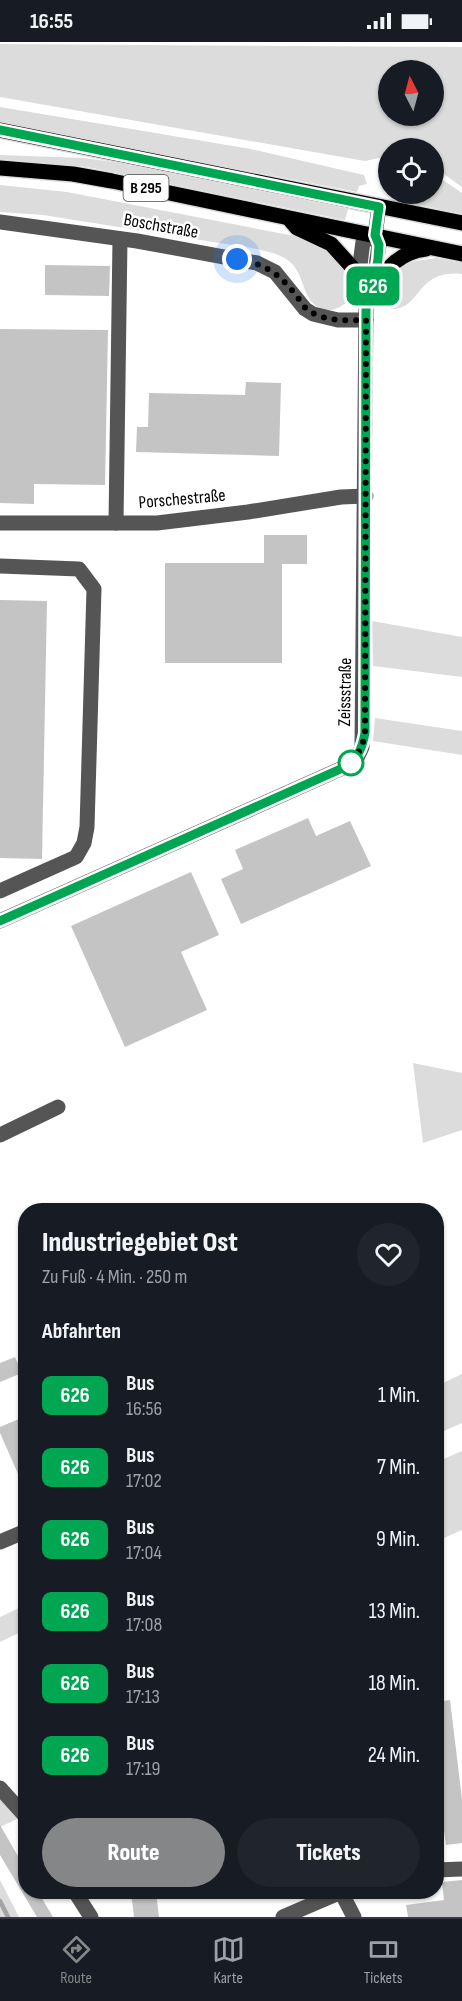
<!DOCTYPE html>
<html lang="de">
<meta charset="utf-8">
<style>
:root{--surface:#171b24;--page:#20242c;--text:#f1f3f6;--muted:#9ea1a6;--line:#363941;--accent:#858687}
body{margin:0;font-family:"Sofia Sans Condensed",sans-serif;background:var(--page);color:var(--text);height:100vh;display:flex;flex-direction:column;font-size:22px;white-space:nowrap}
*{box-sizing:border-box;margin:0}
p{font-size:20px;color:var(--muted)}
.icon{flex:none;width:33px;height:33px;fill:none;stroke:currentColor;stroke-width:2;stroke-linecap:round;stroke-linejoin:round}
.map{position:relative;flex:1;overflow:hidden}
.side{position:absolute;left:18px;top:1161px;width:426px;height:696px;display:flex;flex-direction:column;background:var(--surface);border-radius:24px;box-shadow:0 2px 4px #0004}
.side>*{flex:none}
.badge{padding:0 12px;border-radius:9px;font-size:21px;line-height:39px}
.needle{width:39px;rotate:354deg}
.tools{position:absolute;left:378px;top:18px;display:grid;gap:12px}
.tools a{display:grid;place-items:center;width:66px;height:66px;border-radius:50%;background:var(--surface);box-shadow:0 2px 4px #0004;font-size:30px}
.you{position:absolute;width:30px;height:30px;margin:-15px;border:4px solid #fff;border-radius:50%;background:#1a73e8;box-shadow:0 0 0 9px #1a73e833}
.map>.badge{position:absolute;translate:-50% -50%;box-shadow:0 0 0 3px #fff}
h2{padding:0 24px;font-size:22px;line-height:54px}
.round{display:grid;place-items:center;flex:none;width:63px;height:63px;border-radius:32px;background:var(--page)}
.headline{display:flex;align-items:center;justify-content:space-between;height:102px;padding:0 24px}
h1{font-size:28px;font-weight:800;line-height:45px}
.action{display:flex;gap:12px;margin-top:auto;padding:12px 24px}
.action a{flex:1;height:69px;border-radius:36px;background:var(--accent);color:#fff;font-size:24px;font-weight:800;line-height:69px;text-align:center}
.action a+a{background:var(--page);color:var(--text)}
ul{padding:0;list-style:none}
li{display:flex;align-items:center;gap:18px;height:72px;padding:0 24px}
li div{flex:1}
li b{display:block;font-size:22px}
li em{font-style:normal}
li .badge{min-width:66px;font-weight:700;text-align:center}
.status{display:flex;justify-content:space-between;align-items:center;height:42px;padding:0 30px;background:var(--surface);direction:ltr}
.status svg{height:16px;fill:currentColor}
.menu{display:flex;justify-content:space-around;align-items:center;height:84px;border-top:2px solid var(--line);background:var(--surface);font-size:16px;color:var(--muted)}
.menu a{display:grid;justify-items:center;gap:3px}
.menu .active{color:var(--accent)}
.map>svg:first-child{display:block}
.green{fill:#dcdcdc;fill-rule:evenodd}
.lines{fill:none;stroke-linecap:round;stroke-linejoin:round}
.stream{stroke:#a3a3a3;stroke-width:4.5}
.building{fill:#c4c4c4}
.major-casing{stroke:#dbdbdb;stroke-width:18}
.minor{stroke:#555;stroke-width:15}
.major{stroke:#000;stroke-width:15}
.line-casing{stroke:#fff;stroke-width:14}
.line{stroke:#00a651;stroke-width:9}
.walk{stroke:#000;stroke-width:6;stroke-dasharray:0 10.8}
.stop-dot{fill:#fff;stroke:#00a651;stroke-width:3}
.labels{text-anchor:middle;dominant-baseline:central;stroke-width:5;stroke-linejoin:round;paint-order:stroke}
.shield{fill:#fff;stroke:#4c4c4c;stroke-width:1.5}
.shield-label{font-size:16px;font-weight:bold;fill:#000}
.street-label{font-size:18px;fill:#000;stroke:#fff}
</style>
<div class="status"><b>16:55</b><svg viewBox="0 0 49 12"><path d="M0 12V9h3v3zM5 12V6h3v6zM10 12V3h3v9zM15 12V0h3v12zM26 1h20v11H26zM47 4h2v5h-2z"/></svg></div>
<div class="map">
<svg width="462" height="1875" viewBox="0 0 462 1875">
<rect width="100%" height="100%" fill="#fff"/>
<!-- green -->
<g class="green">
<path d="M 0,2 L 462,5 L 462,145 L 434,125 L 434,106 L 388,106 L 388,114 L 365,119 L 0,55 ZM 434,28 L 434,74 L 388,74 L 388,28 Z"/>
<path d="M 0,65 L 251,107 L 364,133 L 367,142 L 359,144 L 357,150 L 0,81 Z"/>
<path d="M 0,113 L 84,116 L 114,120 L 348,167 L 345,178 L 87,125 L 0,117 Z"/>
<path d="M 434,132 L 462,151 L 462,172 L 401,159 L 398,152 L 434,152 Z"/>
<path d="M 0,143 L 67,150 L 305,196 C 311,199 320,202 326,206 C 341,216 364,243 347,260 C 343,263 336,268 330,268 C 301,267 307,235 291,221 C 282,212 268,210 257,207 L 43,173 L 0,170 Z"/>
<path d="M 436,216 L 462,221 L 462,232 C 415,227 422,268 391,267 L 391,238 L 403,221 Z"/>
<path d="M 372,579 L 462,595 L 462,635 L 373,624 Z"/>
<path d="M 375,676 L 462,689 L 462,713 L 373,699 Z"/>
<path d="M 413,1021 L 462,1031 L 462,1088 L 423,1101 Z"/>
<path d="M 462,1332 L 462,1381 L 437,1392 L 437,1344 Z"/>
<path d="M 462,1409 L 462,1488 L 437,1499 L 437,1420 Z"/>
<path d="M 25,1563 L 25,1588 L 0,1600 L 0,1575 Z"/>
<path d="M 0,1753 L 17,1777 L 0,1785 Z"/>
<path d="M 0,1838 L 19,1875 L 0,1875 Z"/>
</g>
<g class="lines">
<!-- stream -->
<path class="stream" d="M 0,1859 L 8,1875"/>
</g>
<!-- building -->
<g class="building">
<path d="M 45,223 L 110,224 L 109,254 L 45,253 Z"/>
<path d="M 0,287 L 108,288 L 105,443 L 34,442 L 34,462 L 0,461 Z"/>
<path d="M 246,340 L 281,341 L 279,414 L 136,410 L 137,385 L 148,385 L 149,351 L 245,353 Z"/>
<path d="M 264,493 L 307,493 L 307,522 L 282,522 L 282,621 L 165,621 L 165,521 L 264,521 Z"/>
<path d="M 0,558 L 47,559 L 42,817 L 0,816 Z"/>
<path d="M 308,776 L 316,794 L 350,779 L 371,824 L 241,882 L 221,837 L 243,827 L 235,808 Z"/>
<path d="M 191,830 L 219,893 L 181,910 L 207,968 L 125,1005 L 71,884 Z"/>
<path d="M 15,1315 L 22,1331 L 0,1340 L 0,1321 Z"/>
<path d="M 26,1374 L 26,1450 L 0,1391 L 0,1385 Z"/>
<path d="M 450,1658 L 462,1757 L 462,1801 L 446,1803 L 440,1758 L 436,1759 L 436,1660 Z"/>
<path d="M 0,1783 L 26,1828 L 26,1850 L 38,1850 L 53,1875 L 37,1875 L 0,1813 Z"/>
<path d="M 462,1838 L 462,1875 L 408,1875 L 406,1863 L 444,1858 L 442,1840 Z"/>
<path d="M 131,1850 L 156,1850 L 159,1875 L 134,1875 Z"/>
</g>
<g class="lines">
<!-- major casing -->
<g class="major-casing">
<g id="major">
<path d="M 0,88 L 462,181"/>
<path d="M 0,126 L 73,132 L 112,139 L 462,212"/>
<path d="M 291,179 L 297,186 L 331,202 L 360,234"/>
<path d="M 373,246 C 388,225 400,210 426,207"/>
</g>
</g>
<!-- minor -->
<g class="minor">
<path d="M 0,180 L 137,199 L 257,221 L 275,230 L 305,267 L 313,272 L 338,278 L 366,278"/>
<path d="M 366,263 C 356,245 360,221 363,200 L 375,193"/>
<path d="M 0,481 L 157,481 L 248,470 L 341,455 L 366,454"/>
<path d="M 116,481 L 120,197"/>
<path d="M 0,524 L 79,527 L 94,547 L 87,785 L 84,801 L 76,815 L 0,849"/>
<path d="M 0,879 L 345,725 L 356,718 L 362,705 L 366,263 L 372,254 L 377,217 L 379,203 L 375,193 L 379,165"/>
<path d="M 0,1093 L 58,1065"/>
<path d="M 0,1500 L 26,1489"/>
<path d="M 0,1746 L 26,1775"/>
<path d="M 436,1828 L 462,1827"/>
<path d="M 75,1850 L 91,1875"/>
<path d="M 341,1850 L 354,1875"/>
<path d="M 283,1875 L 341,1850"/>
</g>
<!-- major -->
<use href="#major" class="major"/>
</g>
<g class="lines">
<!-- line casing -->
<g class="line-casing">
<path id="line" d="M 0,88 L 379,165 L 375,193 L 379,203 L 378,217 L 372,254 L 366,263 L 365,691 C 362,707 358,716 345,725 L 0,879"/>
</g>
<!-- line -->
<use href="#line" class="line"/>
<!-- walk -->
<path class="walk" d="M 237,217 C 266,222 281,233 298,256 C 303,263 306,269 315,272 C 331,280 349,278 366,278 L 365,691 L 362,705 L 351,721"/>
</g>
<!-- markers -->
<circle class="stop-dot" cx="351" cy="721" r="12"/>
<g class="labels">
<!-- shield labels -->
<rect class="shield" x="123.5" y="133" width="45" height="26" rx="4.5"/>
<g class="shield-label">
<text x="146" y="146">B 295</text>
</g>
<!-- street labels -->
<g class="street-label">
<text transform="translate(161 184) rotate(10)">Boschstraße</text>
<text transform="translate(182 457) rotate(-5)">Porschestraße</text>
<text transform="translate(345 650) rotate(-89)">Zeissstraße</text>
</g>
</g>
</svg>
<div class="tools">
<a><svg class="needle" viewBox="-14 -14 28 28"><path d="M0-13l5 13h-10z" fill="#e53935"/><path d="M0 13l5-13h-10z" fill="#9ea1a6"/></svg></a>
<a><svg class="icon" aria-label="locate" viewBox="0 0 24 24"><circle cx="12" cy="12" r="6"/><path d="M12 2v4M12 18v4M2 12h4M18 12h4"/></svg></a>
</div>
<div class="you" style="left:237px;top:217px"></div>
<b class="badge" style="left:373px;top:244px;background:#00a651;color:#fff">626</b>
<section class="side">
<div class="headline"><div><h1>Industriegebiet Ost</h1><p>Zu Fuß · 4 Min. · 250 m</p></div><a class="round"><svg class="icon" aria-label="heart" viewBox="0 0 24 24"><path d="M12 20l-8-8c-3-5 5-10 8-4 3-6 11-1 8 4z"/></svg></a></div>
<h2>Abfahrten</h2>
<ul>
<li><span class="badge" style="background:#00a651;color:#fff">626</span><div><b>Bus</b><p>16:56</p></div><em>1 Min.</em></li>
<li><span class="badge" style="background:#00a651;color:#fff">626</span><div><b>Bus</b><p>17:02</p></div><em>7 Min.</em></li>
<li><span class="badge" style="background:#00a651;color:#fff">626</span><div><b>Bus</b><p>17:04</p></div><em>9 Min.</em></li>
<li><span class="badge" style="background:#00a651;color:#fff">626</span><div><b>Bus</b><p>17:08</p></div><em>13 Min.</em></li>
<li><span class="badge" style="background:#00a651;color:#fff">626</span><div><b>Bus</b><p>17:13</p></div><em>18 Min.</em></li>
<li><span class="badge" style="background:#00a651;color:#fff">626</span><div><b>Bus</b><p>17:19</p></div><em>24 Min.</em></li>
</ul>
<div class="action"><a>Route</a><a>Tickets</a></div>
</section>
</div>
<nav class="menu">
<a class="active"><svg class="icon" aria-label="directions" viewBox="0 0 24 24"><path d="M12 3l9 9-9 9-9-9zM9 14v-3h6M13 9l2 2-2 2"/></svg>Route</a>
<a><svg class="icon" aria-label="map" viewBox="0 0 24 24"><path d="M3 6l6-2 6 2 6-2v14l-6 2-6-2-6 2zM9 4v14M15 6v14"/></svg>Karte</a>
<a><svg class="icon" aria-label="tickets" viewBox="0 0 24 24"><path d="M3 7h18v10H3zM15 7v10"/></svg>Tickets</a>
</nav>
